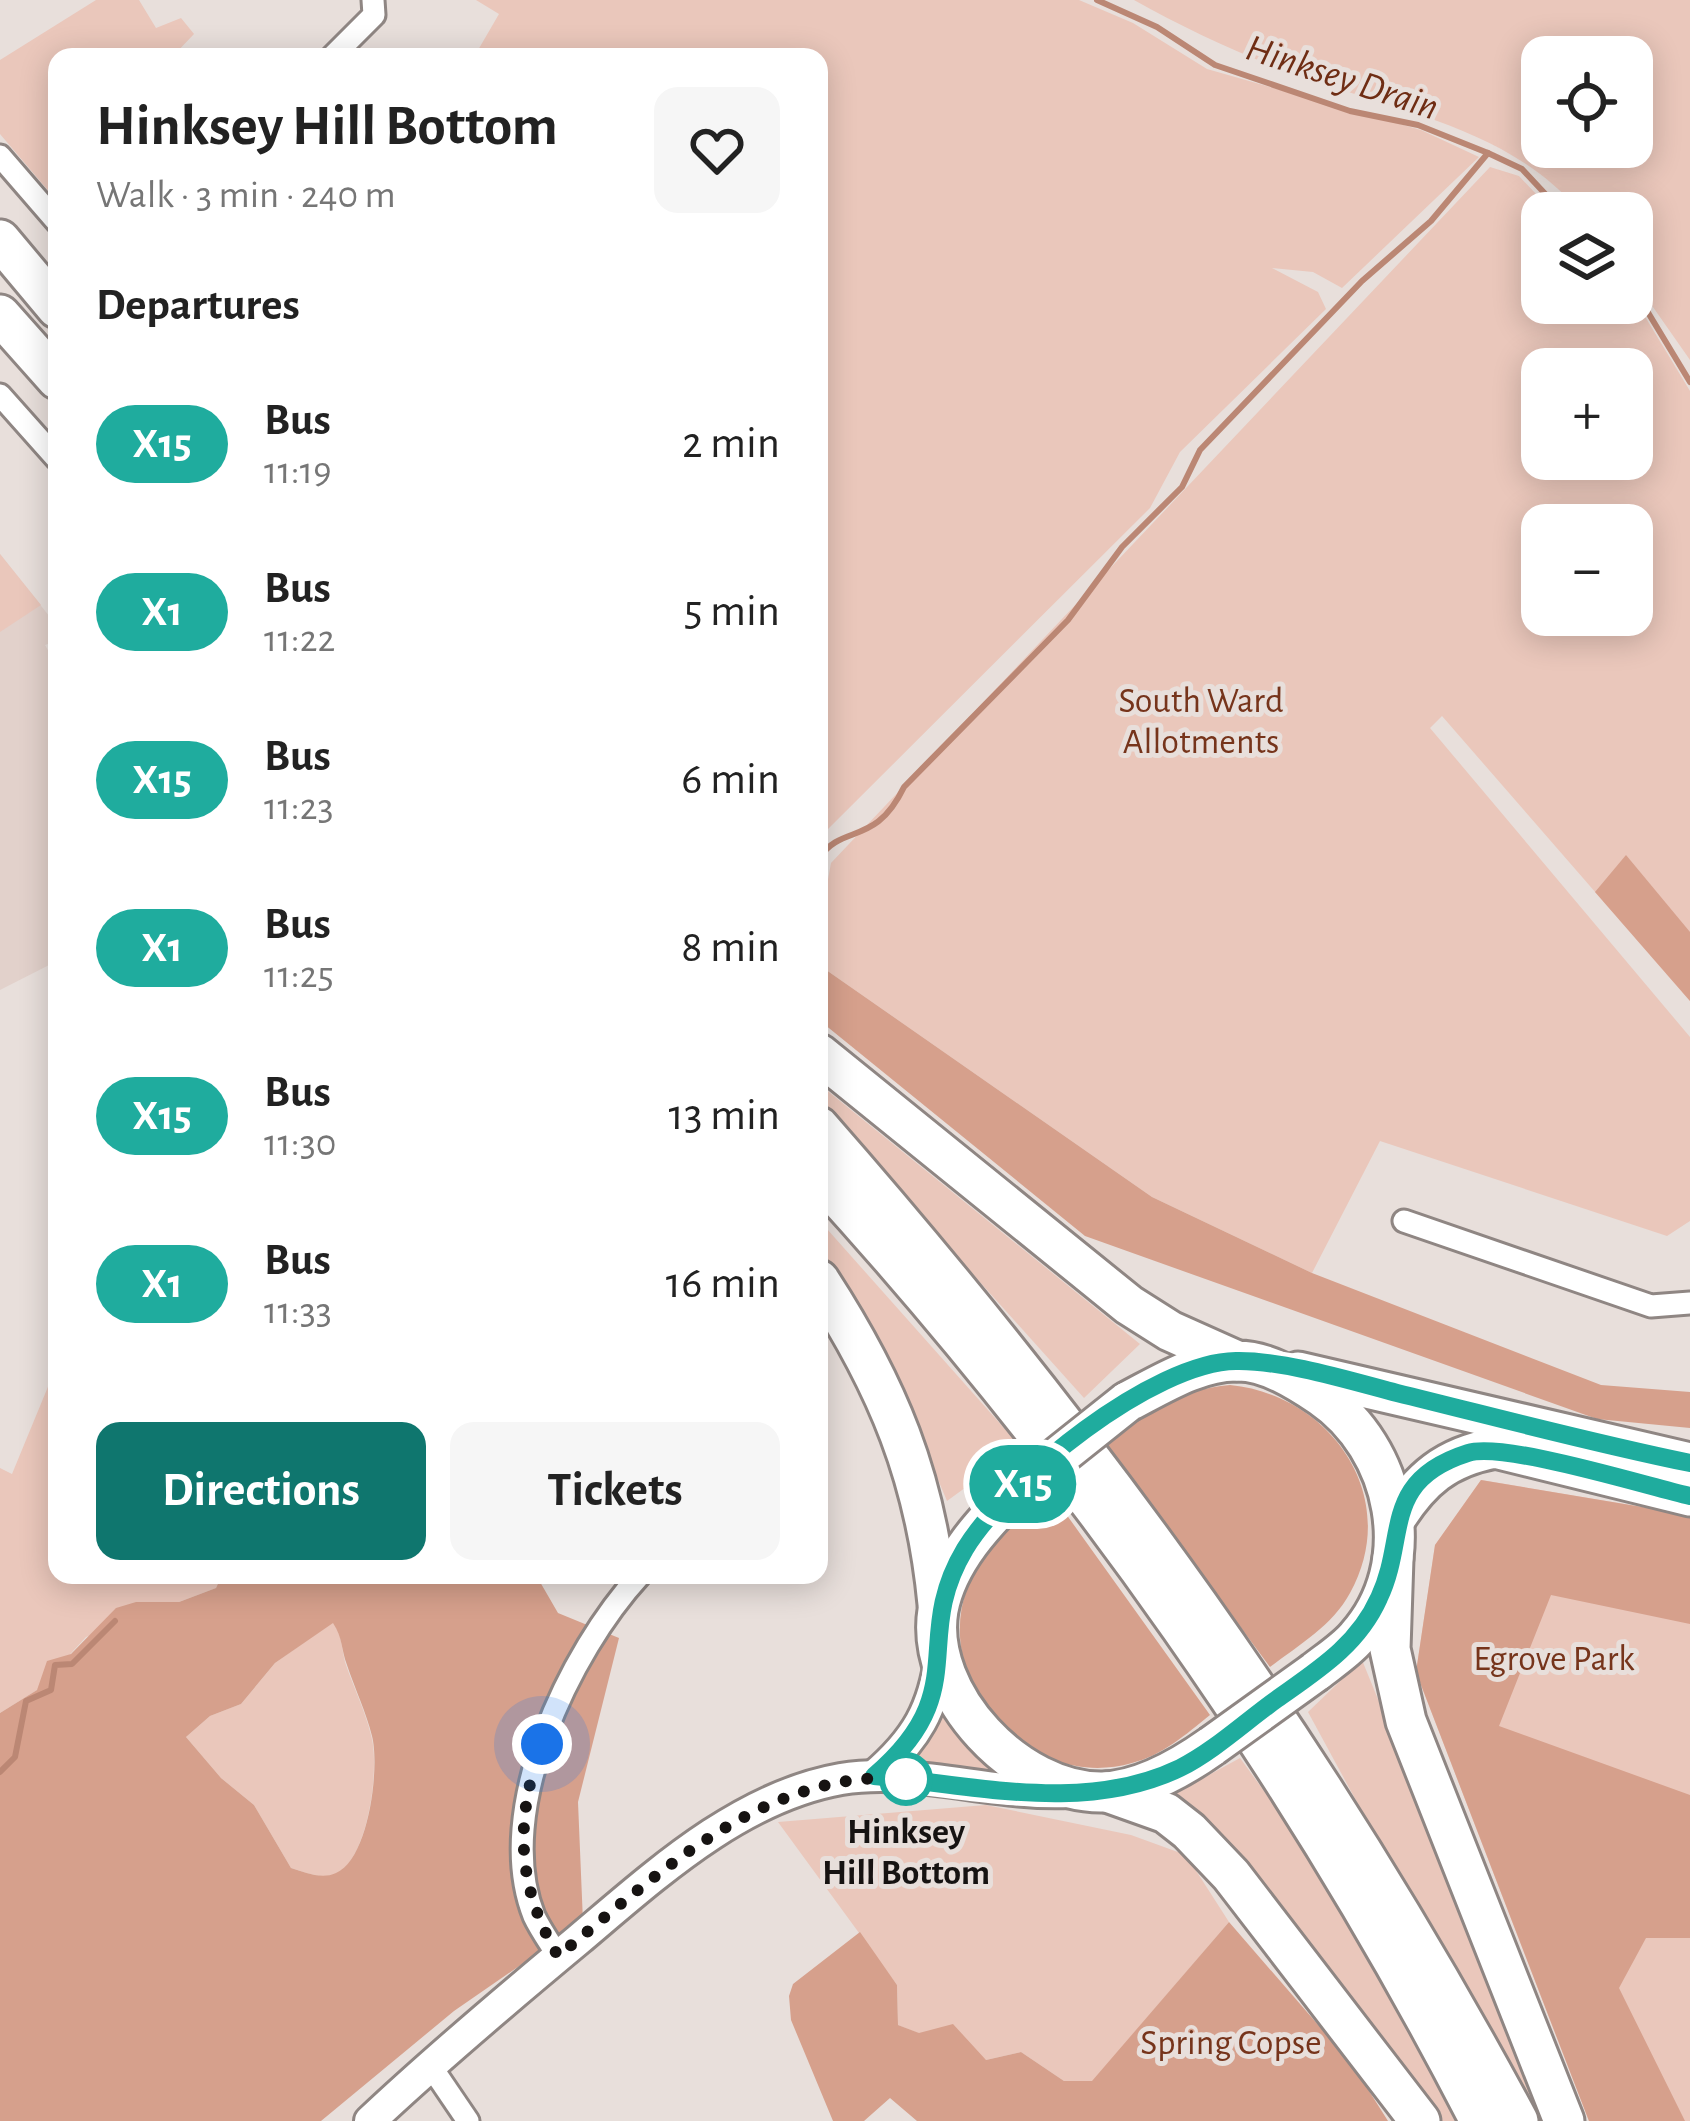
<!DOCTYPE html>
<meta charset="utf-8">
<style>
:root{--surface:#fff;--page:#f6f6f6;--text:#222;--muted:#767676;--accent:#0f766e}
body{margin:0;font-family:"Alegreya Sans",sans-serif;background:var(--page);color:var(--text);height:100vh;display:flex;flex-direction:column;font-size:45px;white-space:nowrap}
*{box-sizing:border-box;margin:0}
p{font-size:39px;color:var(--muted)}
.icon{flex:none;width:66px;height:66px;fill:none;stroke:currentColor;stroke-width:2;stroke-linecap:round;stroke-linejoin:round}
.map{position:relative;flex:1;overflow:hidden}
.details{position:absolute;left:48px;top:48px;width:780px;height:1536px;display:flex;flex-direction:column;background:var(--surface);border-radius:24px;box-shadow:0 6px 30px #0003}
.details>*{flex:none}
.badge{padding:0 24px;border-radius:39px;font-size:42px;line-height:78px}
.tools{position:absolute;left:1521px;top:36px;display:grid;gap:24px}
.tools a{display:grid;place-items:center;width:132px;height:132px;border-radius:24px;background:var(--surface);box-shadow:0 6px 30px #0003;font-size:60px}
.you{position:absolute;width:60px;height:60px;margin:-30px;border:9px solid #fff;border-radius:50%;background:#1a73e8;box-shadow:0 0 0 18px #1a73e833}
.map>.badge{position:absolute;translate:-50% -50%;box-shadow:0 0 0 6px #fff}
h2{padding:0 48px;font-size:45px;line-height:108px}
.round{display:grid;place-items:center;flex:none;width:126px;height:126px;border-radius:24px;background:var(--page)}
.headline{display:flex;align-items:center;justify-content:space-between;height:204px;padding:0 48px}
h1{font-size:57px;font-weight:700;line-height:90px}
.button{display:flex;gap:24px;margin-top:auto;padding:24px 48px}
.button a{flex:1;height:138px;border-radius:24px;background:var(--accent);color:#fff;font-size:48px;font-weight:700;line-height:138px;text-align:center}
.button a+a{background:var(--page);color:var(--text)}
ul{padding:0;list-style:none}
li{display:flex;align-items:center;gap:36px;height:168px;padding:0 48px}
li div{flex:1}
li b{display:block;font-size:45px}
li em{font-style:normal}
li .badge{min-width:132px;font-weight:700;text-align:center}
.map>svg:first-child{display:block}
.built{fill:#e2d1cb}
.green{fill:#eac7bb;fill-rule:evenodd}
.forest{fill:#d6a08c;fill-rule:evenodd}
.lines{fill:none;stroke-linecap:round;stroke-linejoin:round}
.stream{stroke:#bb8774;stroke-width:6}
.street-casing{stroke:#8f8683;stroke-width:27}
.secondary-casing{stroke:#8f8683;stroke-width:36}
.highway-casing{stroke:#8f8683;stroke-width:45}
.street{stroke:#fff;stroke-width:21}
.secondary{stroke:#fff;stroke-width:30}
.highway{stroke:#fff;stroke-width:39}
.highway-bridge-casing{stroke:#8f8683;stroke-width:45;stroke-linecap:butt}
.highway-bridge{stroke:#fff;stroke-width:39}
.line-casing{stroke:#fff;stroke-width:27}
.line{stroke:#1fac9e;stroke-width:18}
.walk{stroke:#161312;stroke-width:12;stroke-dasharray:0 21.6}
.stop-dot{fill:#fff;stroke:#1fac9e;stroke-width:6}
.labels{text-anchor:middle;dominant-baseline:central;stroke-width:10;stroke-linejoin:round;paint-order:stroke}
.park-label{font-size:36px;fill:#76341b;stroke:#e8dfdb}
.stop-label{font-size:36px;font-weight:bold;fill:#161312;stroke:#e8dfdb}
.water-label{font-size:39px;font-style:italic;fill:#6f2d14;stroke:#e8dfdb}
</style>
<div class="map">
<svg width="1690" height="2121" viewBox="0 0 1690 2121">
<rect width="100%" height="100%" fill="#e8dfdb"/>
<!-- built -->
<path class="built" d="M 0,554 L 57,626 L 57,641 L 45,645 L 57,666 L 57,961 L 0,990 Z"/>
<!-- green -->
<g class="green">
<path d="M 96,0 L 139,0 L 156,28 L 181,18 L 194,34 L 172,57 L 57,57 L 57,201 L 0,134 L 0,60 Z"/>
<path d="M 476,0 L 1079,0 L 1133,23 L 1207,69 L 1421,130 L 1479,157 L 1342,288 L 1313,272 L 1272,268 L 1318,292 L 1326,309 L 1180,452 L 1150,508 L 819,838 L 819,57 L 474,57 L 499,14 Z"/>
<path d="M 1134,0 L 1690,0 L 1690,360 L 1632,277 L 1632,213 L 1581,213 C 1514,132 1407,113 1312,80 C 1250,59 1191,32 1134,0 ZM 1542,57 L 1632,57 L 1632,147 L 1542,147 Z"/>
<path d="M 1490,167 L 1519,176 L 1554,213 L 1542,213 L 1542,303 L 1632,303 L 1632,295 L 1690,391 L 1690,1001 L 1442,716 L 1430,728 L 1690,1037 L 1690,1221 L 1667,1236 L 1380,1141 L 1312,1273 L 1152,1197 L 819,965 L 819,929 L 831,863 ZM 1542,369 L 1632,369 L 1632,459 L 1542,459 ZM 1542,525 L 1632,525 L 1632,615 L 1542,615 Z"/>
<path d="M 0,554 L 41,605 L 0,632 Z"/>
<path d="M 819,1084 L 1140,1344 L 1084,1398 L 819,1103 Z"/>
<path d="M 819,1220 L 1021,1447 L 947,1501 L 887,1358 L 819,1251 Z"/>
<path d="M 52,1377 L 57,1378 L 57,1575 L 222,1575 L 216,1588 L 86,1637 L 37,1690 L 0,1713 L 0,1468 L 12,1474 Z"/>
<path d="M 1481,1480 L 1690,1515 L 1690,2121 L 1589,2121 L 1416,1672 L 1435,1545 Z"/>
<path d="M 333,1622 C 343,1637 341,1648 346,1665 C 354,1688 365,1711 371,1735 C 380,1766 369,1858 336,1874 C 321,1880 305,1872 291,1868 L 254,1805 L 221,1778 L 186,1737 L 210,1716 L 241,1704 L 275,1663 Z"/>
<path d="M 1362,1660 L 1550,2121 L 1530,2121 L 1308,1712 Z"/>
<path d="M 944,1693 L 963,1740 L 979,1743 L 1020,1781 L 900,1771 Z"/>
<path d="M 1240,1758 L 1304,1846 L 1460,2121 L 1435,2121 L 1387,2046 L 1176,1793 Z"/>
<path d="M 986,1805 L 1131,1835 L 1186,1855 L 1229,1922 L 1093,2081 L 1064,2081 L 1021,2052 L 986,2060 L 898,2025 L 897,1985 L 778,1822 Z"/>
</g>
<!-- forest -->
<g class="forest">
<path d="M 1626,855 L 1690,932 L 1690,1001 L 1595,892 Z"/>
<path d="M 819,965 L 1152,1197 L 1312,1273 L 1601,1385 L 1690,1392 L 1690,1428 L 1597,1419 L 1085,1236 L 819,1020 Z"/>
<path d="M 1230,1385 C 1331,1395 1403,1497 1350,1593 C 1333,1625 1299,1645 1270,1667 L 1105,1444 C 1144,1413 1180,1389 1230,1385 Z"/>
<path d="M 1481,1480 L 1690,1515 L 1690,1624 L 1551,1595 L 1499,1726 L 1690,1795 L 1690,1938 L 1646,1938 L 1619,1988 L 1685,2121 L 1589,2121 L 1416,1672 L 1435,1545 Z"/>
<path d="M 1051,1493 L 1210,1715 C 1185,1735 1163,1755 1132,1763 C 1031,1792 932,1687 967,1588 C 981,1547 1017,1517 1051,1493 Z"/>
<path d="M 222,1575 L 536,1575 L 558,1613 L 619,1638 L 578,1802 L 583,1922 L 454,2011 L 321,2121 L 0,2121 L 0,1713 L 37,1690 L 47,1661 L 71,1654 L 116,1608 L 136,1602 L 179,1602 L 216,1588 ZM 333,1623 C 343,1638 341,1649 347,1665 C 355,1689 366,1712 372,1736 C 380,1767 369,1859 336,1873 C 321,1880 305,1872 291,1868 L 254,1805 L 221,1778 L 186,1737 L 210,1716 L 241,1704 L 275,1663 Z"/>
<path d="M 1229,1922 L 1352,2064 L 1388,2121 L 917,2121 L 890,2098 L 864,2121 L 833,2121 L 791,2020 L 789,1996 L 793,1984 L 860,1932 L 897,1985 L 898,2025 L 919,2033 L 953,2024 L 986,2060 L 1021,2052 L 1064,2081 L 1092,2081 Z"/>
</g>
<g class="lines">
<!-- stream -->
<g class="stream">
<path d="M 1097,0 L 1157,27 L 1215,65 L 1350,111 L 1418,125 L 1488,153 L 1522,169 L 1563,213"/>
<path d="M 1632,286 L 1690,382"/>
<path d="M 819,858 C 843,823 875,847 904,787 L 1068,620 L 1122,547 L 1182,487 L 1200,450 L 1362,281 L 1431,221 L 1488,153"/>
<path d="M 0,1772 L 15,1757 L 26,1701 L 51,1690 L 55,1665 L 72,1664 L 115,1621"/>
</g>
<!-- street casing -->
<g class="street-casing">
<g id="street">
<path d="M 332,57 L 374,15 L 373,0"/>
<path d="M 0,156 L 57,222"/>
<path d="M 0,395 L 57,459"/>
<path d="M 1404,1221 L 1651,1306 L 1690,1303"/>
<path d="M 558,1956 C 550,1943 540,1929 534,1916 C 492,1811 570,1651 640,1575"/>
<path d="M 430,2065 L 468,2121"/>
</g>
</g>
<!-- secondary casing -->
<g class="secondary-casing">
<g id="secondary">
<path d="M 874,1776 C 916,1740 934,1709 941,1654"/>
<path d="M 370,2121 C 437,2058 507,1999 578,1940 C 654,1876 739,1797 841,1779 C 917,1767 994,1796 1070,1792"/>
</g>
</g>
<!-- highway casing -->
<g class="highway-casing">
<g id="highway">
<path d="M 0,240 L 57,308"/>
<path d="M 0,315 L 57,379"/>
<path d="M 819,1054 L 1129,1305 L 1170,1331 L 1237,1361"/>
<path d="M 819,1127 C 1091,1437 1323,1758 1518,2121"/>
<path d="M 819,1176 C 1077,1459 1305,1780 1480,2121"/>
<path d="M 819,1280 C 888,1386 926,1478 938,1604"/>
<path d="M 1298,1372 L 1690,1463"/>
<path d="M 1127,1402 C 1160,1385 1199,1360 1238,1361 C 1267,1361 1297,1380 1321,1396 C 1397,1448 1422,1564 1357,1637 C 1346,1650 1329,1661 1315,1672"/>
<path d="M 1019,1488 C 985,1521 947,1561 938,1610 C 924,1695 1018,1793 1102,1792 C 1141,1791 1181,1768 1212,1746"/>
<path d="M 1394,1521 C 1420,1479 1446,1457 1495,1448 L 1690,1496"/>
<path d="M 1393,1558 L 1390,1649 L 1406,1721 L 1564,2121"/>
<path d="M 1107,1792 L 1166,1813 L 1189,1831 L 1231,1875 L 1420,2121"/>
</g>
</g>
<!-- street -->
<use href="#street" class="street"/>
<!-- secondary -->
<use href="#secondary" class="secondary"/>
<!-- highway -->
<use href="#highway" class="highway"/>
<!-- highway-bridge casing -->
<g class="highway-bridge-casing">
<g id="highway-bridge">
<path d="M 1019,1488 L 1127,1402"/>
<path d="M 1212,1746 L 1315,1672"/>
</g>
</g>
<!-- highway-bridge -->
<use href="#highway-bridge" class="highway-bridge"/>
</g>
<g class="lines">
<!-- line casing -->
<g class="line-casing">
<path id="line" d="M 1690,1463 C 1592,1443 1495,1417 1397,1393 C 1351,1381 1283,1360 1236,1361 C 1153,1362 1007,1480 965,1549 C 910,1641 975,1690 874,1776 C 975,1785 1084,1814 1180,1768 C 1214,1751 1246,1721 1277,1699 C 1318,1670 1358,1645 1379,1598 C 1408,1537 1380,1481 1468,1453 C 1505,1442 1643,1485 1690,1496"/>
</g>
<!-- line -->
<use href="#line" class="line"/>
<!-- walk -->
<path class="walk" d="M 542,1744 C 514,1821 517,1886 558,1956 C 661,1872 768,1766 912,1779 L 906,1779"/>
</g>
<!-- markers -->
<circle class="stop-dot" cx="906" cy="1779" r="24"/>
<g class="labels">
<!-- park labels -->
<g class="park-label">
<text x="1201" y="701">South Ward<tspan x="1201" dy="41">Allotments</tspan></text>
<text x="1554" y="1659">Egrove Park</text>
<text x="1231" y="2043">Spring Copse</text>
</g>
<!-- stop labels -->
<g class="stop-label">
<text x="906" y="1832">Hinksey<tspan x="906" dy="41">Hill Bottom</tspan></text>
</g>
<!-- water labels -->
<g class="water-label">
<text transform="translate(1342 78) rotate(18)">Hinksey Drain</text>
</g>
</g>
</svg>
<div class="tools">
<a><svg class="icon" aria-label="locate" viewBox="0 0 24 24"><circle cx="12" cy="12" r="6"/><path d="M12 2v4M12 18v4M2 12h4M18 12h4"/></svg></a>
<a><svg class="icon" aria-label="layers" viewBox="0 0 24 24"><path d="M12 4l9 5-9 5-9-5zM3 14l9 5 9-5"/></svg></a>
<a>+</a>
<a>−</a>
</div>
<div class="you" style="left:542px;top:1744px"></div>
<b class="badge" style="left:1023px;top:1484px;background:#1fac9e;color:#fff">X15</b>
<section class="details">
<div class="headline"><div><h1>Hinksey Hill Bottom</h1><p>Walk · 3 min · 240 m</p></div><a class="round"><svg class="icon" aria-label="heart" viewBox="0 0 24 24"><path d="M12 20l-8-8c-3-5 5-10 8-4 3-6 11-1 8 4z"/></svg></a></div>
<h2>Departures</h2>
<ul>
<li><span class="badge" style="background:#1fac9e;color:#fff">X15</span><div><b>Bus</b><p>11:19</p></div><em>2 min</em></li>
<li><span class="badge" style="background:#1fac9e;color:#fff">X1</span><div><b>Bus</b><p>11:22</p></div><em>5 min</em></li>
<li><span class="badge" style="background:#1fac9e;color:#fff">X15</span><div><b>Bus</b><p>11:23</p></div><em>6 min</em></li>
<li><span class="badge" style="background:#1fac9e;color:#fff">X1</span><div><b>Bus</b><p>11:25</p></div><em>8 min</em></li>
<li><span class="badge" style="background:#1fac9e;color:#fff">X15</span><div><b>Bus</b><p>11:30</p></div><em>13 min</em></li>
<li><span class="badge" style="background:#1fac9e;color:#fff">X1</span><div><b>Bus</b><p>11:33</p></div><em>16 min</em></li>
</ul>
<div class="button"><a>Directions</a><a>Tickets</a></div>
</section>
</div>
